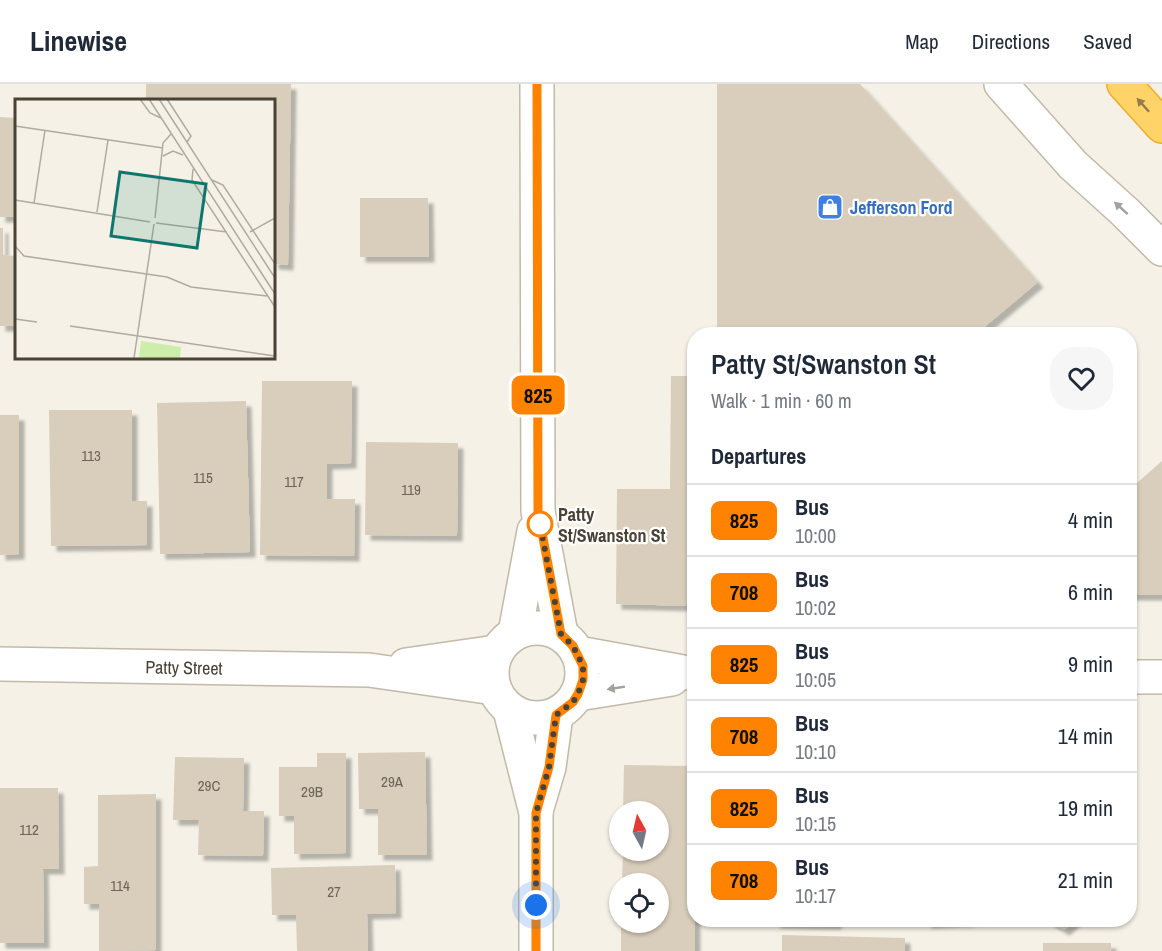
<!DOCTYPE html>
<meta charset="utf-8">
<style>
:root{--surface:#fff;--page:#f6f6f7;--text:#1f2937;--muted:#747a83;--line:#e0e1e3}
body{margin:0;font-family:"Archivo Narrow",sans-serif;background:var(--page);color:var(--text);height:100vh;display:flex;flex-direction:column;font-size:22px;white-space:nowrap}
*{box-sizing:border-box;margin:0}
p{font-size:20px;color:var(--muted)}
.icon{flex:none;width:33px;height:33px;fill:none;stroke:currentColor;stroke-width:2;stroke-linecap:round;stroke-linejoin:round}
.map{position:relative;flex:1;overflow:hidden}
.drawer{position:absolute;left:687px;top:243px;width:450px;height:600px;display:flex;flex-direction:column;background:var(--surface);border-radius:24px;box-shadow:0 2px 4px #0004}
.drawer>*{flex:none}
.badge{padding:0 12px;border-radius:9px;font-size:21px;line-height:39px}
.needle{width:39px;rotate:352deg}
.tools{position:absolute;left:609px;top:717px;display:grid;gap:12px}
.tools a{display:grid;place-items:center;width:60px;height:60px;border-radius:50%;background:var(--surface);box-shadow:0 2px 4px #0004;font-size:30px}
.you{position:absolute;width:30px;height:30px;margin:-15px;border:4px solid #fff;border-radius:50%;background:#1a73e8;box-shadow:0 0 0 9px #1a73e833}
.map>.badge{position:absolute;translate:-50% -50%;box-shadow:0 0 0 3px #fff}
h2{padding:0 24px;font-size:22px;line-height:54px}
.round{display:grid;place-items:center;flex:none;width:63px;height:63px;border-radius:24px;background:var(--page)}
.summary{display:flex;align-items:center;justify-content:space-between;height:102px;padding:0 24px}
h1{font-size:28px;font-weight:600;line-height:45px}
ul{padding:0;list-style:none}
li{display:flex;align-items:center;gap:18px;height:72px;padding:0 24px;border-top:2px solid var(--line)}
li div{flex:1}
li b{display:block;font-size:22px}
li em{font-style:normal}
li .badge{min-width:66px;font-weight:700;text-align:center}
header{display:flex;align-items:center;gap:36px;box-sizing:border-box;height:84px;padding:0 30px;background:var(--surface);border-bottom:2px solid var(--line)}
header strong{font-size:28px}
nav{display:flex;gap:33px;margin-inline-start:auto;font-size:21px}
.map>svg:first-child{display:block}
.building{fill:#d8cebb;filter:url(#shadow)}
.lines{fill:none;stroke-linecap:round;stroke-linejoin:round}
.minor-casing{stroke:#c2baa8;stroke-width:36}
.highway-casing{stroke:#efad27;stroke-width:36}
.minor{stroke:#fff;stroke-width:33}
.highway{stroke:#ffd368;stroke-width:33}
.oneway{fill:#927c49}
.oneway2{fill:#a4a09a}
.line-casing{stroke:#fff;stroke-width:14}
.line{stroke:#ff8200;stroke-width:9}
.walk{stroke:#494235;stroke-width:6;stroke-dasharray:0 10.8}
.stop-dot{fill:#fff;stroke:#ff8200;stroke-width:3}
.labels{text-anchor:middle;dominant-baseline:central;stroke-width:4.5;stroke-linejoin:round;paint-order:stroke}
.number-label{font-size:15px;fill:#6d6556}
.shop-label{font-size:18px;font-weight:bold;fill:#366cbe;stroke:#fff;text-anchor:start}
.stop-label{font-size:18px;font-weight:bold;fill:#494235;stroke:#fff;text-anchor:start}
.street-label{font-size:18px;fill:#494235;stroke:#fff}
.inset-road{fill:none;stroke:#b0ab9f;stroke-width:1.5}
.view{fill:#0f766e;fill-opacity:0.15;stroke:#0f766e;stroke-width:3}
.inset-edge{fill:none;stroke:#494235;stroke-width:3}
</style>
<header>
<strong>Linewise</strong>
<nav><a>Map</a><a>Directions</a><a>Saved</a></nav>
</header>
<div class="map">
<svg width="1162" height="867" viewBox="0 0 1162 867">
<defs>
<filter id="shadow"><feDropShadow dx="5.5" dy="5.5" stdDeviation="1.5" flood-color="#0004"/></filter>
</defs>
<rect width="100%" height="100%" fill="#f5f1e6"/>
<!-- building -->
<g class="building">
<path d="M 146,0 L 291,0 L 288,181 L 273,180 L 273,16 L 146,15 Z"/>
<path d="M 717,0 L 860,0 L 1038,198 L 976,250 L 717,250 Z"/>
<path d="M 0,33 L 16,34 L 16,133 L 0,133 Z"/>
<path d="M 360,114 L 428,114 L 429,173 L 360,173 Z"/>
<path d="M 0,144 L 3,144 L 3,171 L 16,172 L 16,242 L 0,242 Z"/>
<path d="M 671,292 L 694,292 L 694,522 L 616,520 L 617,405 L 670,405 Z"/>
<path d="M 262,297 L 352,297 L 351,379 L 327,380 L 327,415 L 355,415 L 354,472 L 260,471 Z"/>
<path d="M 246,317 L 250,468 L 160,470 L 157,319 Z"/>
<path d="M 49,326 L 132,326 L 132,417 L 147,417 L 147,461 L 51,462 Z"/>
<path d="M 0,331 L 19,331 L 19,470 L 0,471 Z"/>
<path d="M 366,358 L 458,359 L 457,452 L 365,451 Z"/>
<path d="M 1162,377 L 1162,511 L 1130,511 L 1130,405 Z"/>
<path d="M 425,668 L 427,771 L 378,771 L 378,725 L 359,725 L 358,669 Z"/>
<path d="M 317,669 L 346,669 L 346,769 L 294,770 L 294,732 L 279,732 L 279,683 L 317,683 Z"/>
<path d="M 175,673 L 244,674 L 243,727 L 264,727 L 263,772 L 198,771 L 199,736 L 173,736 Z"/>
<path d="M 624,681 L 694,682 L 695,867 L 621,867 L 621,838 L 658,838 L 658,800 L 622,800 L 623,766 L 658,766 L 658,728 L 623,728 Z"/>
<path d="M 0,704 L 58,704 L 59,785 L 43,785 L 44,859 L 0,859 Z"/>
<path d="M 156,710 L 156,866 L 99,867 L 99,820 L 84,820 L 84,783 L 98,782 L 98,711 Z"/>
<path d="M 395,781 L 396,829 L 367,830 L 368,867 L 297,867 L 296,831 L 272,831 L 271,784 Z"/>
<path d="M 775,836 L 836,836 L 836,840 L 775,839 Z"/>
<path d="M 926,836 L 970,836 L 970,837 L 926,839 Z"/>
<path d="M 1047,836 L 1076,836 L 1064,846 Z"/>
<path d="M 782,851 L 905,854 L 905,867 L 782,867 Z"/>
<rect x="1043" y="859" width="68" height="8"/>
</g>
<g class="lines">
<!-- minor casing -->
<g class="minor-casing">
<g id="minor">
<path d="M 537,0 L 538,427 L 561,550"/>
<path d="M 1001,0 L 1073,81 L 1125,128 L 1162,165"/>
<circle cx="537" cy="589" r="45"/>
<path d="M 515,549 L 534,447"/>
<path d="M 578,569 L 694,590"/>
<path id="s1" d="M 0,580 L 369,586 L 494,604"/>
<path d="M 406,581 L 496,568"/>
<path d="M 1130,593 L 1162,593"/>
<path d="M 578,610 L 672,595"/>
<path d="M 510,626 L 536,729 L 536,867"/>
<path d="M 536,727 L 549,683 L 556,631"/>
</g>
</g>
<!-- highway casing -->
<g class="highway-casing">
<path id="highway" d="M 1124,0 L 1162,42"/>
</g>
<!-- minor -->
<use href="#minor" class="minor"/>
<!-- highway -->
<use href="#highway" class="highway"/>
</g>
<!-- one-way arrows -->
<defs><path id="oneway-solid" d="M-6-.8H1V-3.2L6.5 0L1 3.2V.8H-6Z" transform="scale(1.5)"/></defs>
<use class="oneway" href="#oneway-solid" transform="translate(1143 21) rotate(-132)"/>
<g class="oneway2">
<use href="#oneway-solid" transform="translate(1121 124) rotate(-138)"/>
<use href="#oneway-solid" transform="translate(616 604) rotate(171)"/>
</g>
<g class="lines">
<!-- line casing -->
<g class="line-casing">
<path id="line" d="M 536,867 L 536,729 L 549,683 L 556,631 L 573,618 L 578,610 L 583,596 L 583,582 L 573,562 L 561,550 L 538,427 L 537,0"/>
</g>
<!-- line -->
<use href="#line" class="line"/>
<!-- walk -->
<path class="walk" d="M 536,821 L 536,729 L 549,683 L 556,631 L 573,618 L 578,610 L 583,596 L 583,582 L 573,562 L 561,550 L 540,440"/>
</g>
<!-- icons -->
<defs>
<g id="shop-square" transform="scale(1.35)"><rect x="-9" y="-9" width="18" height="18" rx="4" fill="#3f7fe0" stroke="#fff"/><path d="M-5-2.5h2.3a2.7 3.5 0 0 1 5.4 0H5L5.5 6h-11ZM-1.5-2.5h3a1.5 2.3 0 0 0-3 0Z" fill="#fff"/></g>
</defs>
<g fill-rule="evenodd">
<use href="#shop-square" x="830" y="123"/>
</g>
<!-- markers -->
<circle class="stop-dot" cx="540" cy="440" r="12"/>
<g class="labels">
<!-- number labels -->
<g class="number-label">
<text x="91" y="371">113</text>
<text x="203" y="393">115</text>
<text x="294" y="397">117</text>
<text x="411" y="405">119</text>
<text x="392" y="697">29A</text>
<text x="209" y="701">29C</text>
<text x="312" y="707">29B</text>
<text x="29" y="745">112</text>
<text x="120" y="801">114</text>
<text x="334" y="807">27</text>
</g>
<!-- shop labels -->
<g class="shop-label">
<text x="850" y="123">Jefferson Ford</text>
</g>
<!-- stop labels -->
<g class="stop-label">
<text x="558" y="430">Patty<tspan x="558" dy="21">St/Swanston St</tspan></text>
</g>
<!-- street labels -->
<g class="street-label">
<text stroke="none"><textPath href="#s1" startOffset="184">Patty Street</textPath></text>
</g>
</g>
<!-- overview -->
<g transform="translate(15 15)">
<rect width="260" height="260" fill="#f5f1e6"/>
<path d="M 126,242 L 166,248 L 165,259 L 124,259 Z" fill="#cdeeab"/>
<path class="inset-road" d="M 125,0 L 135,14 L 146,19M 134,0 L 260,195M 144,0 L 260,179M 152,0 L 176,37 L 172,43M 0,27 L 148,49M 148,57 L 158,52 L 168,56M 178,70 L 177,81 L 260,208M 197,81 L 208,86 L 260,165M 0,101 L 135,123M 19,104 L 30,31M 82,113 L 93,41M 140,119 L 148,44 L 156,35M 141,124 L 212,133M 235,133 L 260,119M 0,147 L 9,157 L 152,178 L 176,188 L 252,197M 0,220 L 22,223M 55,227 L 260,257M 119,259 L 139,125"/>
<path class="view" d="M 105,73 L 191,85 L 182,149 L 96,137 Z"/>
<rect width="260" height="260" class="inset-edge"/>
</g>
</svg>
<div class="tools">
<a><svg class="needle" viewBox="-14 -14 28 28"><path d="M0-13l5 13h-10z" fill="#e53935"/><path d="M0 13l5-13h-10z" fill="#747a83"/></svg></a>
<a><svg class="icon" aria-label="locate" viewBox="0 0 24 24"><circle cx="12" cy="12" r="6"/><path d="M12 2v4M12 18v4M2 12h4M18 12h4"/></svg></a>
</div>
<div class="you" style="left:536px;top:821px"></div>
<b class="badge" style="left:538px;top:311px;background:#ff8200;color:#111">825</b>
<section class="drawer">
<div class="summary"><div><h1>Patty St/Swanston St</h1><p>Walk · 1 min · 60 m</p></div><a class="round"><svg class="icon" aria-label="heart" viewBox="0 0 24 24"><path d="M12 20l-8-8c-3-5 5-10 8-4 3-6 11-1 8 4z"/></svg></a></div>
<h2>Departures</h2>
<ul>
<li><span class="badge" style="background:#ff8200;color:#111">825</span><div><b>Bus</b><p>10:00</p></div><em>4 min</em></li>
<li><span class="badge" style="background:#ff8200;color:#111">708</span><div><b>Bus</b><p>10:02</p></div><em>6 min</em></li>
<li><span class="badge" style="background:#ff8200;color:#111">825</span><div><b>Bus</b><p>10:05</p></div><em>9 min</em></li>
<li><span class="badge" style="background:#ff8200;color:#111">708</span><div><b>Bus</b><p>10:10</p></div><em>14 min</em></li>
<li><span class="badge" style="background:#ff8200;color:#111">825</span><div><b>Bus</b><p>10:15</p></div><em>19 min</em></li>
<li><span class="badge" style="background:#ff8200;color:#111">708</span><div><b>Bus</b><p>10:17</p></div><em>21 min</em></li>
</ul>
</section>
</div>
